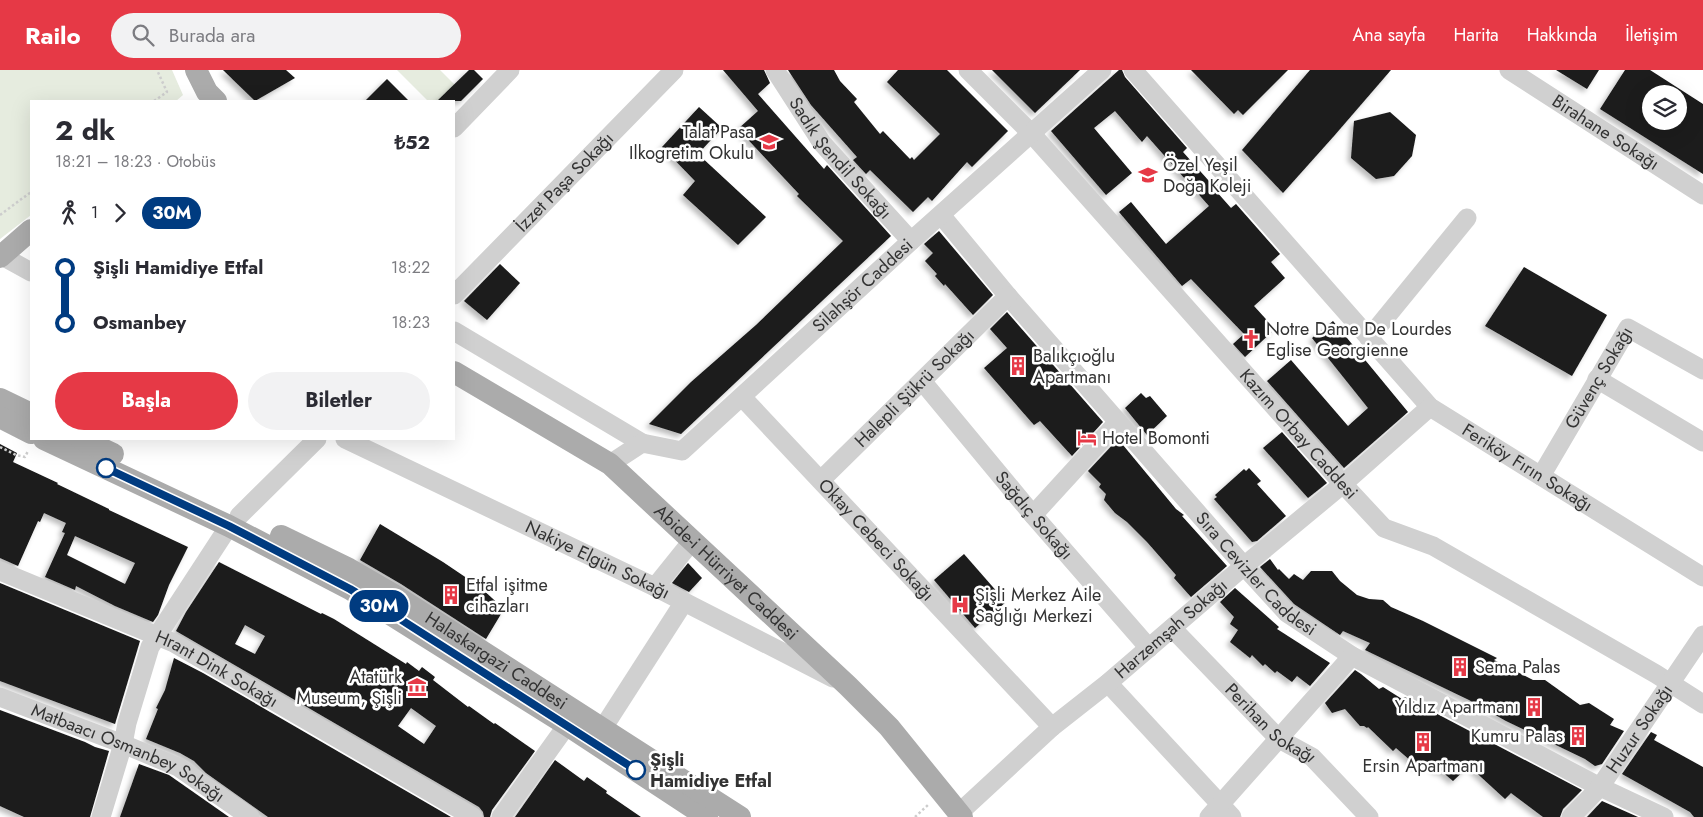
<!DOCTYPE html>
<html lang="tr">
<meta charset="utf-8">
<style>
:root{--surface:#fff;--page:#f2f2f3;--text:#2b2b33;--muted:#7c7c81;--accent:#e63946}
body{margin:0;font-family:Jost,sans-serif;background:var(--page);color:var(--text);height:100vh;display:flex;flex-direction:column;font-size:19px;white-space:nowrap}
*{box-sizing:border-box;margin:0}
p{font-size:16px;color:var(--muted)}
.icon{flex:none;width:28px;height:28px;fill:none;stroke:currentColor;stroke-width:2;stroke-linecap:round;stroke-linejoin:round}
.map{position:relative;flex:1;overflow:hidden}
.side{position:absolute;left:30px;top:30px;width:425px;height:340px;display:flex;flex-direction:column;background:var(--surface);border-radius:0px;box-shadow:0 5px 20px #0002}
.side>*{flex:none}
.badge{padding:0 10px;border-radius:16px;font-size:18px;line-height:32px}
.controls{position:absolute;left:1642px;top:15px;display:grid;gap:10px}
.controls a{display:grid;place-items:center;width:45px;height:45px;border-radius:50%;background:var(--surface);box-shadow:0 5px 20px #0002;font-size:25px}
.map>.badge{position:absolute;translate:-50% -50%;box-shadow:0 0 0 2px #fff}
.legs{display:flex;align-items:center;gap:8px;height:55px;padding:0 25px;font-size:16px}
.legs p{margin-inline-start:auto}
.summary{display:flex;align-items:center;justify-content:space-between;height:85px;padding:0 25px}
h1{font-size:28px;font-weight:700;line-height:38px}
.action{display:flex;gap:10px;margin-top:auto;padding:10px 25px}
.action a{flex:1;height:58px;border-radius:30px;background:var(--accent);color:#fff;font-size:20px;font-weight:700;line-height:58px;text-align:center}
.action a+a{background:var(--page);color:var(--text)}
ul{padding:0 25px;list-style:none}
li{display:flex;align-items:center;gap:18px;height:55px;font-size:19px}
li i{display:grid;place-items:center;width:8px;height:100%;margin:0 6px;background:currentColor}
li i::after{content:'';width:12px;height:12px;margin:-6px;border:4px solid;border-radius:50%;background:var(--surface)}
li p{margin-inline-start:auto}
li:first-child i{background:linear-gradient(#0000 50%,currentColor 0)}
li:last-child i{background:linear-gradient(currentColor 50%,#0000 0)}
header{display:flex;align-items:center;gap:30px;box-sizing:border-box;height:70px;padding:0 25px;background:var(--accent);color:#fff}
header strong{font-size:24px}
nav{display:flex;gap:28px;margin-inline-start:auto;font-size:18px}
.search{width:350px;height:45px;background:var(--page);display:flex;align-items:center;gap:12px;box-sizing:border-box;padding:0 18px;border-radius:28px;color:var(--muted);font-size:19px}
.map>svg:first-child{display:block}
.green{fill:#e6ecdf}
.building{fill:#1a1a1a;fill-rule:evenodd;filter:url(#shadow)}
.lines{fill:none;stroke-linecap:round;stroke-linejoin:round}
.path{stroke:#cdcdcd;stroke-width:2.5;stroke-dasharray:2.5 2.5;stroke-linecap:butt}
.minor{stroke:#d0d0d0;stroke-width:19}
.major{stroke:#ababab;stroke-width:22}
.line-1-casing{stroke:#fff;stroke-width:11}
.line-1{stroke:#003b80;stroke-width:8}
.stop-1-dot{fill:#fff;stroke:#003b80;stroke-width:2.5}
.labels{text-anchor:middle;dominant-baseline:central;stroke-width:5;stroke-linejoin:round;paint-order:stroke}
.poi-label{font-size:18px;fill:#333;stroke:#fff;text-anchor:start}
.street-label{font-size:18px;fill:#333;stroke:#fff}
.stop-label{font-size:18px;font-weight:bold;fill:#333;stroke:#fff;text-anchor:start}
</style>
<header>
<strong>Railo</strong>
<div class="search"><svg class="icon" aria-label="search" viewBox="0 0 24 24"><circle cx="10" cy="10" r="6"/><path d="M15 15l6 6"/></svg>Burada ara</div>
<nav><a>Ana sayfa</a><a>Harita</a><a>Hakkında</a><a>İletişim</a></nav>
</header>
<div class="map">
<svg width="1703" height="747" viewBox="0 0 1703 747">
<defs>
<filter id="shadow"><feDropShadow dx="-3.5" dy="3.5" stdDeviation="2.5" flood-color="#0004"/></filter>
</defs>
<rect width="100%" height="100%" fill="#fff"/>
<!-- green -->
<g class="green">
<path d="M 0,0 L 172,0 L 183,25 L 176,31 L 31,31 L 31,145 L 0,169 Z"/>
<path d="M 397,0 L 440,0 L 455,15 L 437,31 L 428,31 Z"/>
</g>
<!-- building -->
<g class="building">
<path d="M 223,0 L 286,0 L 295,8 L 255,31 Z"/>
<path d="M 469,0 L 474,0 L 483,9 L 461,31 L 437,31 Z"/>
<path d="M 723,0 L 764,0 L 770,13 L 758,24 L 824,99 L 827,95 L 891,166 L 681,364 L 649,354 L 691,312 L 756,255 L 843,171 L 797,126 L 799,124 L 738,59 L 758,41 Z"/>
<path d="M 788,0 L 834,0 L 840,11 L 857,29 L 854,32 L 880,64 L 883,61 L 910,89 L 912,87 L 914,90 L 940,64 L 887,12 L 898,0 L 947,0 L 1008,61 L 972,97 L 967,92 L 932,131 L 928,127 L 913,142 L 870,100 L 866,104 L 853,90 L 857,87 L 811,35 Z"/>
<path d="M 992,0 L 1080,0 L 1035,43 Z"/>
<path d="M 1119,0 L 1122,0 L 1125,7 L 1187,78 L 1183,82 L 1209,111 L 1212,109 L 1220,117 L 1216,121 L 1231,138 L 1236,134 L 1280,184 L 1271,192 L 1285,208 L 1254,236 L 1275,259 L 1245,287 L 1233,274 L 1244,264 L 1191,209 L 1182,216 L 1119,142 L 1131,132 L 1166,174 L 1209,136 L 1147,66 L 1142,72 L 1115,41 L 1094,58 L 1132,103 L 1106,125 L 1051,61 Z"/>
<path d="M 1191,0 L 1288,0 L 1243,45 L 1238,40 L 1234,44 Z"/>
<path d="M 1310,0 L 1391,0 L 1334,66 L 1283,123 L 1242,80 Z"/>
<path d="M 1556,0 L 1599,0 L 1587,19 Z"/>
<path d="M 1625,0 L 1650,0 L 1703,34 L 1703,104 L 1600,39 ZM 1651,24 L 1679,24 L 1679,51 L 1651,51 Z"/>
<path d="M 387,9 L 409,31 L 365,31 Z"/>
<path d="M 699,37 L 722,58 L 698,84 L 766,147 L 738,175 L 683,125 L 695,111 L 662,77 Z"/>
<path d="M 1390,42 L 1416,65 L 1412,86 L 1394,106 L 1376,109 L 1351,88 L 1354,51 Z"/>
<path d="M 939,161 L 993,225 L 973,245 L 945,214 L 944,216 L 935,206 L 937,204 L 925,191 L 933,183 L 924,174 Z"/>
<path d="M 500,194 L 520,213 L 487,250 L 464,231 Z"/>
<path d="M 1524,197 L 1607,245 L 1572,306 L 1485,256 Z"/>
<path d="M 1007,242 L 1103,352 L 1072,386 L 1040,351 L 1034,355 L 984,298 L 1007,278 L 990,259 Z"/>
<path d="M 1333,251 L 1408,342 L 1344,398 L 1267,311 L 1291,290 L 1348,356 L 1368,338 L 1312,268 Z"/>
<path d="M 1141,323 L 1146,328 L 1150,326 L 1167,346 L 1147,365 L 1125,338 Z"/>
<path d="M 1282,362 L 1327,413 L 1308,428 L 1263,378 Z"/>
<path d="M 1118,369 L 1176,439 L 1184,445 L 1182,446 L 1227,496 L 1191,527 L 1174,508 L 1176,505 L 1147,472 L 1127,452 L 1115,443 L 1104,430 L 1106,424 L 1099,417 L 1101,414 L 1088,401 Z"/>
<path d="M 0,374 L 17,383 L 13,392 L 58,413 L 57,414 L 109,439 L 109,440 L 188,477 L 169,515 L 158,545 L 153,552 L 115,536 L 76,516 L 75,520 L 45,507 L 65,463 L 62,462 L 66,453 L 44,443 L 40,452 L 38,451 L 18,496 L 0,488 ZM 75,466 L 135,493 L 125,514 L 67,485 Z"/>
<path d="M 1249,398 L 1261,411 L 1257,414 L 1286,446 L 1257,471 L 1252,472 L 1214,429 L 1217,427 L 1215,425 L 1244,399 L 1246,401 Z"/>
<path d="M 380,454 L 443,492 L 480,517 L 504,539 L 486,569 L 401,514 L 360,490 Z"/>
<path d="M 964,484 L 1006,532 L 975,558 L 934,510 Z"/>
<path d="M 1270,489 L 1278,500 L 1279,499 L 1289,509 L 1294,504 L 1303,510 L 1311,501 L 1332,501 L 1340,511 L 1357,525 L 1369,529 L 1383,530 L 1391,537 L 1423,551 L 1497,588 L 1494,590 L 1533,610 L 1545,610 L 1580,635 L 1589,633 L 1614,649 L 1610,655 L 1624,661 L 1602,694 L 1595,696 L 1585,689 L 1506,651 L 1469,630 L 1365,580 L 1370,573 L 1343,561 L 1340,565 L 1294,534 L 1260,497 Z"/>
<path d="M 219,492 L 321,544 L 322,543 L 334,549 L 406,594 L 407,592 L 419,601 L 422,597 L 435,607 L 433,610 L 468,637 L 469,636 L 494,654 L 495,653 L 535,681 L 492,740 L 490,747 L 484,747 L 483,742 L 479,737 L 176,561 L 186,542 ZM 245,555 L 265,566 L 255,584 L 235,574 ZM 411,638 L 436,656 L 424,674 L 398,656 Z"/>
<path d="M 688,493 L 702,508 L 689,522 L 672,513 Z"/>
<path d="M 0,513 L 140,571 L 115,654 L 0,611 Z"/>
<path d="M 1235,518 L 1279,557 L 1277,559 L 1330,593 L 1310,616 L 1297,606 L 1292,612 L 1277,601 L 1275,603 L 1265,594 L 1263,596 L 1252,585 L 1250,588 L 1230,572 L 1238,560 L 1230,554 L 1234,547 L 1220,532 Z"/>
<path d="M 174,588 L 203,603 L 451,747 L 268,747 L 206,703 L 194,691 L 180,683 L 146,669 L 158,639 L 156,638 L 165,620 Z"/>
<path d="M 1355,600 L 1361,604 L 1379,619 L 1383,617 L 1402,629 L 1405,627 L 1582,720 L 1563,739 L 1560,747 L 1543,747 L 1511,723 L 1505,729 L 1469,696 L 1453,711 L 1440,700 L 1438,702 L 1426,691 L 1419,698 L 1396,678 L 1393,681 L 1368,657 L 1367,658 L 1364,656 L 1360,656 L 1345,639 L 1332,643 L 1325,633 Z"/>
<path d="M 0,640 L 85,672 L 95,677 L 109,681 L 90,747 L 24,747 L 0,736 Z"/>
<path d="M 1651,662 L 1657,665 L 1654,670 L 1703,697 L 1703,747 L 1694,747 L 1690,742 L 1622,704 Z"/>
<path d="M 555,690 L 584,711 L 587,707 L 607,721 L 606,723 L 641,747 L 515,747 Z"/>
<path d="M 139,694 L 169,705 L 229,747 L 120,747 Z"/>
<path d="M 1602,731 L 1638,747 L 1587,747 Z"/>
</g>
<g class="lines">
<!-- path -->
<g class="path">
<path d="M 154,31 L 167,22 L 157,0"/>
<path d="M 0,145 L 31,122"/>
<path d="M 0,377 L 16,385 L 25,387 L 28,381"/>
<path d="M 915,747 L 929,734"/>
</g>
<!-- minor -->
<g class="minor">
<path id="s1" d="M 775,0 L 822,73 L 911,171"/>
<path id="s2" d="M 968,0 L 1031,63 L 1343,414 L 1384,458 L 1433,476 L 1656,604 L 1703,634"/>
<path id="s3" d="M 1133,0 L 1430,337 L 1703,507"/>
<path id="s4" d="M 1509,0 L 1703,125"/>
<path d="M 454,58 L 510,0"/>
<path id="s5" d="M 941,145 L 1008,226 L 1244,496 L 1287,543 L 1352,586 L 1600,717 L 1664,747"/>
<path d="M 2,186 L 31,202"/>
<path id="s6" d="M 454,225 L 674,0"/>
<path d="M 454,261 L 642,373"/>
<path d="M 1369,268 L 1467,148"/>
<path d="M 1597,309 L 1703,372"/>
<path id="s7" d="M 922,311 L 1033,445 L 1149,578"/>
<path id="s8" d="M 742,327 L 1052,657"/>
<path id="s9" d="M 345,369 L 655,517 L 833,608"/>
<path id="s10" d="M 610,394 L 642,373 L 682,381 L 911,171 L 1102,0"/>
<path id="s11" d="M 1541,406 L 1628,258 L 1703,300"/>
<path id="s12" d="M 821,410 L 1008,226"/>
<path d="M 1033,445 L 1118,352"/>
<path d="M 239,446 L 317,369"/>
<path id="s13" d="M 0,501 L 174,573 L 473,747"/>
<path d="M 655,517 L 692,471"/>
<path id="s14" d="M 1172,558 L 1279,669 L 1312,687 L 1369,747"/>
<path d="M 1108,613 L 1232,747"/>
<path id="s15" d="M 0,627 L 123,674 L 178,697 L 250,747"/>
<path d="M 603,658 L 684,532"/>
<path id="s16" d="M 959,743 L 1052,657 L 1108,613 L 1244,496 L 1343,414 L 1430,337"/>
<path d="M 101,747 L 123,674 L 127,653 L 150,577 L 229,456"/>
<path d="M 501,747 L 567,655"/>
<path d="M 1209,747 L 1352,586"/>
<path id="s17" d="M 1571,747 L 1600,717 L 1703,565"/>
</g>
<!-- major -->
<g class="major">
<path d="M 196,0 L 207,22 L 216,31"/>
<path d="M 0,187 L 31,160"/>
<path id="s18" d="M 454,302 L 610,394 L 848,616 L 889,657 L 962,747"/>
<path d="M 0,329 L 31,344"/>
<path d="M 0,347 L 31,363"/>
<path d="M 44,369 L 229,456 L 350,519 L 567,655 L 707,747"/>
<path d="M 81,369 L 113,384"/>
<path id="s19" d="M 281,466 L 349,499 L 394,525 L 740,747"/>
</g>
</g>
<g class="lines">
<!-- line-1 casing -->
<g class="line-1-casing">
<path id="line-1" d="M 106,398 L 229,456 L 350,519 L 400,549 L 636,700"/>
</g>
<!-- line-1 -->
<use href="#line-1" class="line-1"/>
</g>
<!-- icons -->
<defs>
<g id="school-bare" transform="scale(1.5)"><path d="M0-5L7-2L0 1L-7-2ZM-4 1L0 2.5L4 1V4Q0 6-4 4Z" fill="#e63946" stroke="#fff" stroke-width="2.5" paint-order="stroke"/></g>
<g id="church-bare" transform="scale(1.5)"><path d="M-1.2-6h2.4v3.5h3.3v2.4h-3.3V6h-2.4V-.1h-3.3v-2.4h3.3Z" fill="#e63946" stroke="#fff" stroke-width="2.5" paint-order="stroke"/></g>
<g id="building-bare" transform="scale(1.5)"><path d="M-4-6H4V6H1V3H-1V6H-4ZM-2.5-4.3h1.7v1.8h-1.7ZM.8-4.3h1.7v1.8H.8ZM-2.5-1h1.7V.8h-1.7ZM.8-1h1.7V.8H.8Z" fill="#e63946" stroke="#fff" stroke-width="2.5" paint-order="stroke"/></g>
<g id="hotel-bare" transform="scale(1.5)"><path d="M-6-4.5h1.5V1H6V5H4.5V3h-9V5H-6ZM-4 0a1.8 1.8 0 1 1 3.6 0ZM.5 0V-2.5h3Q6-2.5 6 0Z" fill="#e63946" stroke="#fff" stroke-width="2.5" paint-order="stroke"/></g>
<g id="hospital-bare" transform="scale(1.5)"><path d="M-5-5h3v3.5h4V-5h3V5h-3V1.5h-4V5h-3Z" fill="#e63946" stroke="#fff" stroke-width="2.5" paint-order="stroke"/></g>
<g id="museum-bare" transform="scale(1.5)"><path d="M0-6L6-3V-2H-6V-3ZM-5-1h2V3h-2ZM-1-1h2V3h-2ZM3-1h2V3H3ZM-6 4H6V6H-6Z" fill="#e63946" stroke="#fff" stroke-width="2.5" paint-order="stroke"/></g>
</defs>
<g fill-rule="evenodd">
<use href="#school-bare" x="769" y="72"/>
<use href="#school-bare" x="1148" y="105"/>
<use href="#church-bare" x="1251" y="269"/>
<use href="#building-bare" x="1018" y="296"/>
<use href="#hotel-bare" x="1087" y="368"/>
<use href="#building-bare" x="451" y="525"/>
<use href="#hospital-bare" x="960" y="535"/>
<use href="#building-bare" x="1460" y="597"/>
<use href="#museum-bare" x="417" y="617"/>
<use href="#building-bare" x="1534" y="637"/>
<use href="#building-bare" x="1578" y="666"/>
<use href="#building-bare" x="1423" y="672"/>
</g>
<!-- markers -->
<g class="stop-1-dot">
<circle cx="106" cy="398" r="9"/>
<circle cx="636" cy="700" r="9"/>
</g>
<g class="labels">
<!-- poi labels -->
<g class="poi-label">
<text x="754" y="62" text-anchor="end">Talat Pasa<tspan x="754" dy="21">Ilkogretim Okulu</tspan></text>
<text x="1163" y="95">Özel Yeşil<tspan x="1163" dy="21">Doğa Koleji</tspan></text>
<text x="1266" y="259">Notre Dame De Lourdes<tspan x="1266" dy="21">Eglise Georgienne</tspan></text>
<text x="1033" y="286">Balıkçıoğlu<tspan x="1033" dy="21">Apartmanı</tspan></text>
<text x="1102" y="368">Hotel Bomonti</text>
<text x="466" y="515">Etfal işitme<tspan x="466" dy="21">cihazları</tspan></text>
<text x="975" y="525">Şişli Merkez Aile<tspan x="975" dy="21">Sağlığı Merkezi</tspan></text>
<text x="1475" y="597">Sema Palas</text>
<text x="402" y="607" text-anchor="end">Atatürk<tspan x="402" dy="21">Museum, Şişli</tspan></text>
<text x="1519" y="637" text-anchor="end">Yıldız Apartmanı</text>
<text x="1563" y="666" text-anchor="end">Kumru Palas</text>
<text x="1423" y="696" text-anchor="middle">Ersin Apartmanı</text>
</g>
<!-- street labels -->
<g class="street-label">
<text stroke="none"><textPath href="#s4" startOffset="115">Birahane Sokağı</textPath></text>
<text stroke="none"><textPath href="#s1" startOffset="110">Sadık Şendil Sokağı</textPath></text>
<text stroke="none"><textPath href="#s6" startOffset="158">İzzet Paşa Sokağı</textPath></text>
<text stroke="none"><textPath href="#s10" startOffset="324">Silahşör Caddesi</textPath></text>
<text stroke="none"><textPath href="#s11" startOffset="114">Güvenç Sokağı</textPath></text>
<text stroke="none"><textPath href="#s12" startOffset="131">Halepli Şükrü Sokağı</textPath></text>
<text stroke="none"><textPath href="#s2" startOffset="492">Kazım Orbay Caddesi</textPath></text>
<text stroke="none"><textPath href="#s3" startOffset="564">Feriköy Fırın Sokağı</textPath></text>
<text stroke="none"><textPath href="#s7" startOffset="175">Sağdıç Sokağı</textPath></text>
<text stroke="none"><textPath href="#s8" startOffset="196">Oktay Cebeci Sokağı</textPath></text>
<text stroke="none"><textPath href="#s9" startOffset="280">Nakiye Elgün Sokağı</textPath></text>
<text stroke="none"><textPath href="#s18" startOffset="340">Abide-i Hürriyet Caddesi</textPath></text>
<text stroke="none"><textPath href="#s5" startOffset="478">Sıra Cevizler Caddesi</textPath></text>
<text stroke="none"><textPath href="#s16" startOffset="281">Harzemşah Sokağı</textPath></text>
<text stroke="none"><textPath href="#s19" startOffset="249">Halaskargazi Caddesi</textPath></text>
<text stroke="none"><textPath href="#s13" startOffset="238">Hrant Dink Sokağı</textPath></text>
<text stroke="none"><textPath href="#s14" startOffset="138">Perihan Sokağı</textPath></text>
<text stroke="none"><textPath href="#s17" startOffset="112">Huzur Sokağı</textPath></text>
<text stroke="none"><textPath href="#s15" startOffset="140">Matbaacı Osmanbey Sokağı</textPath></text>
</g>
<!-- stop labels -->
<g class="stop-label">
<text x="650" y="690">Şişli<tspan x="650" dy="21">Hamidiye Etfal</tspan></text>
</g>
</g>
</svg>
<div class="controls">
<a><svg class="icon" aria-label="layers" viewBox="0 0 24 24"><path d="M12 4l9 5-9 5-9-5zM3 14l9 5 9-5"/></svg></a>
</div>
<b class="badge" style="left:379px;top:536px;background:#003b80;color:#fff">30M</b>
<section class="side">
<div class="summary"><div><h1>2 dk</h1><p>18:21 – 18:23 · Otobüs</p></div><b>₺52</b></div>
<div class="legs"><svg class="icon" aria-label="walk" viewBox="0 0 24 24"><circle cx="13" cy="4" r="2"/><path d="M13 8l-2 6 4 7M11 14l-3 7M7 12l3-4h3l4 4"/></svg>1<svg class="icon" aria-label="forward" viewBox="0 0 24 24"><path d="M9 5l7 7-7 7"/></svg><b class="badge" style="background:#003b80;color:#fff">30M</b></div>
<ul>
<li><i style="color:#003b80"></i><b>Şişli Hamidiye Etfal</b><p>18:22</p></li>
<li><i style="color:#003b80"></i><b>Osmanbey</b><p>18:23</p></li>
</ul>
<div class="action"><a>Başla</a><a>Biletler</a></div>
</section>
</div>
